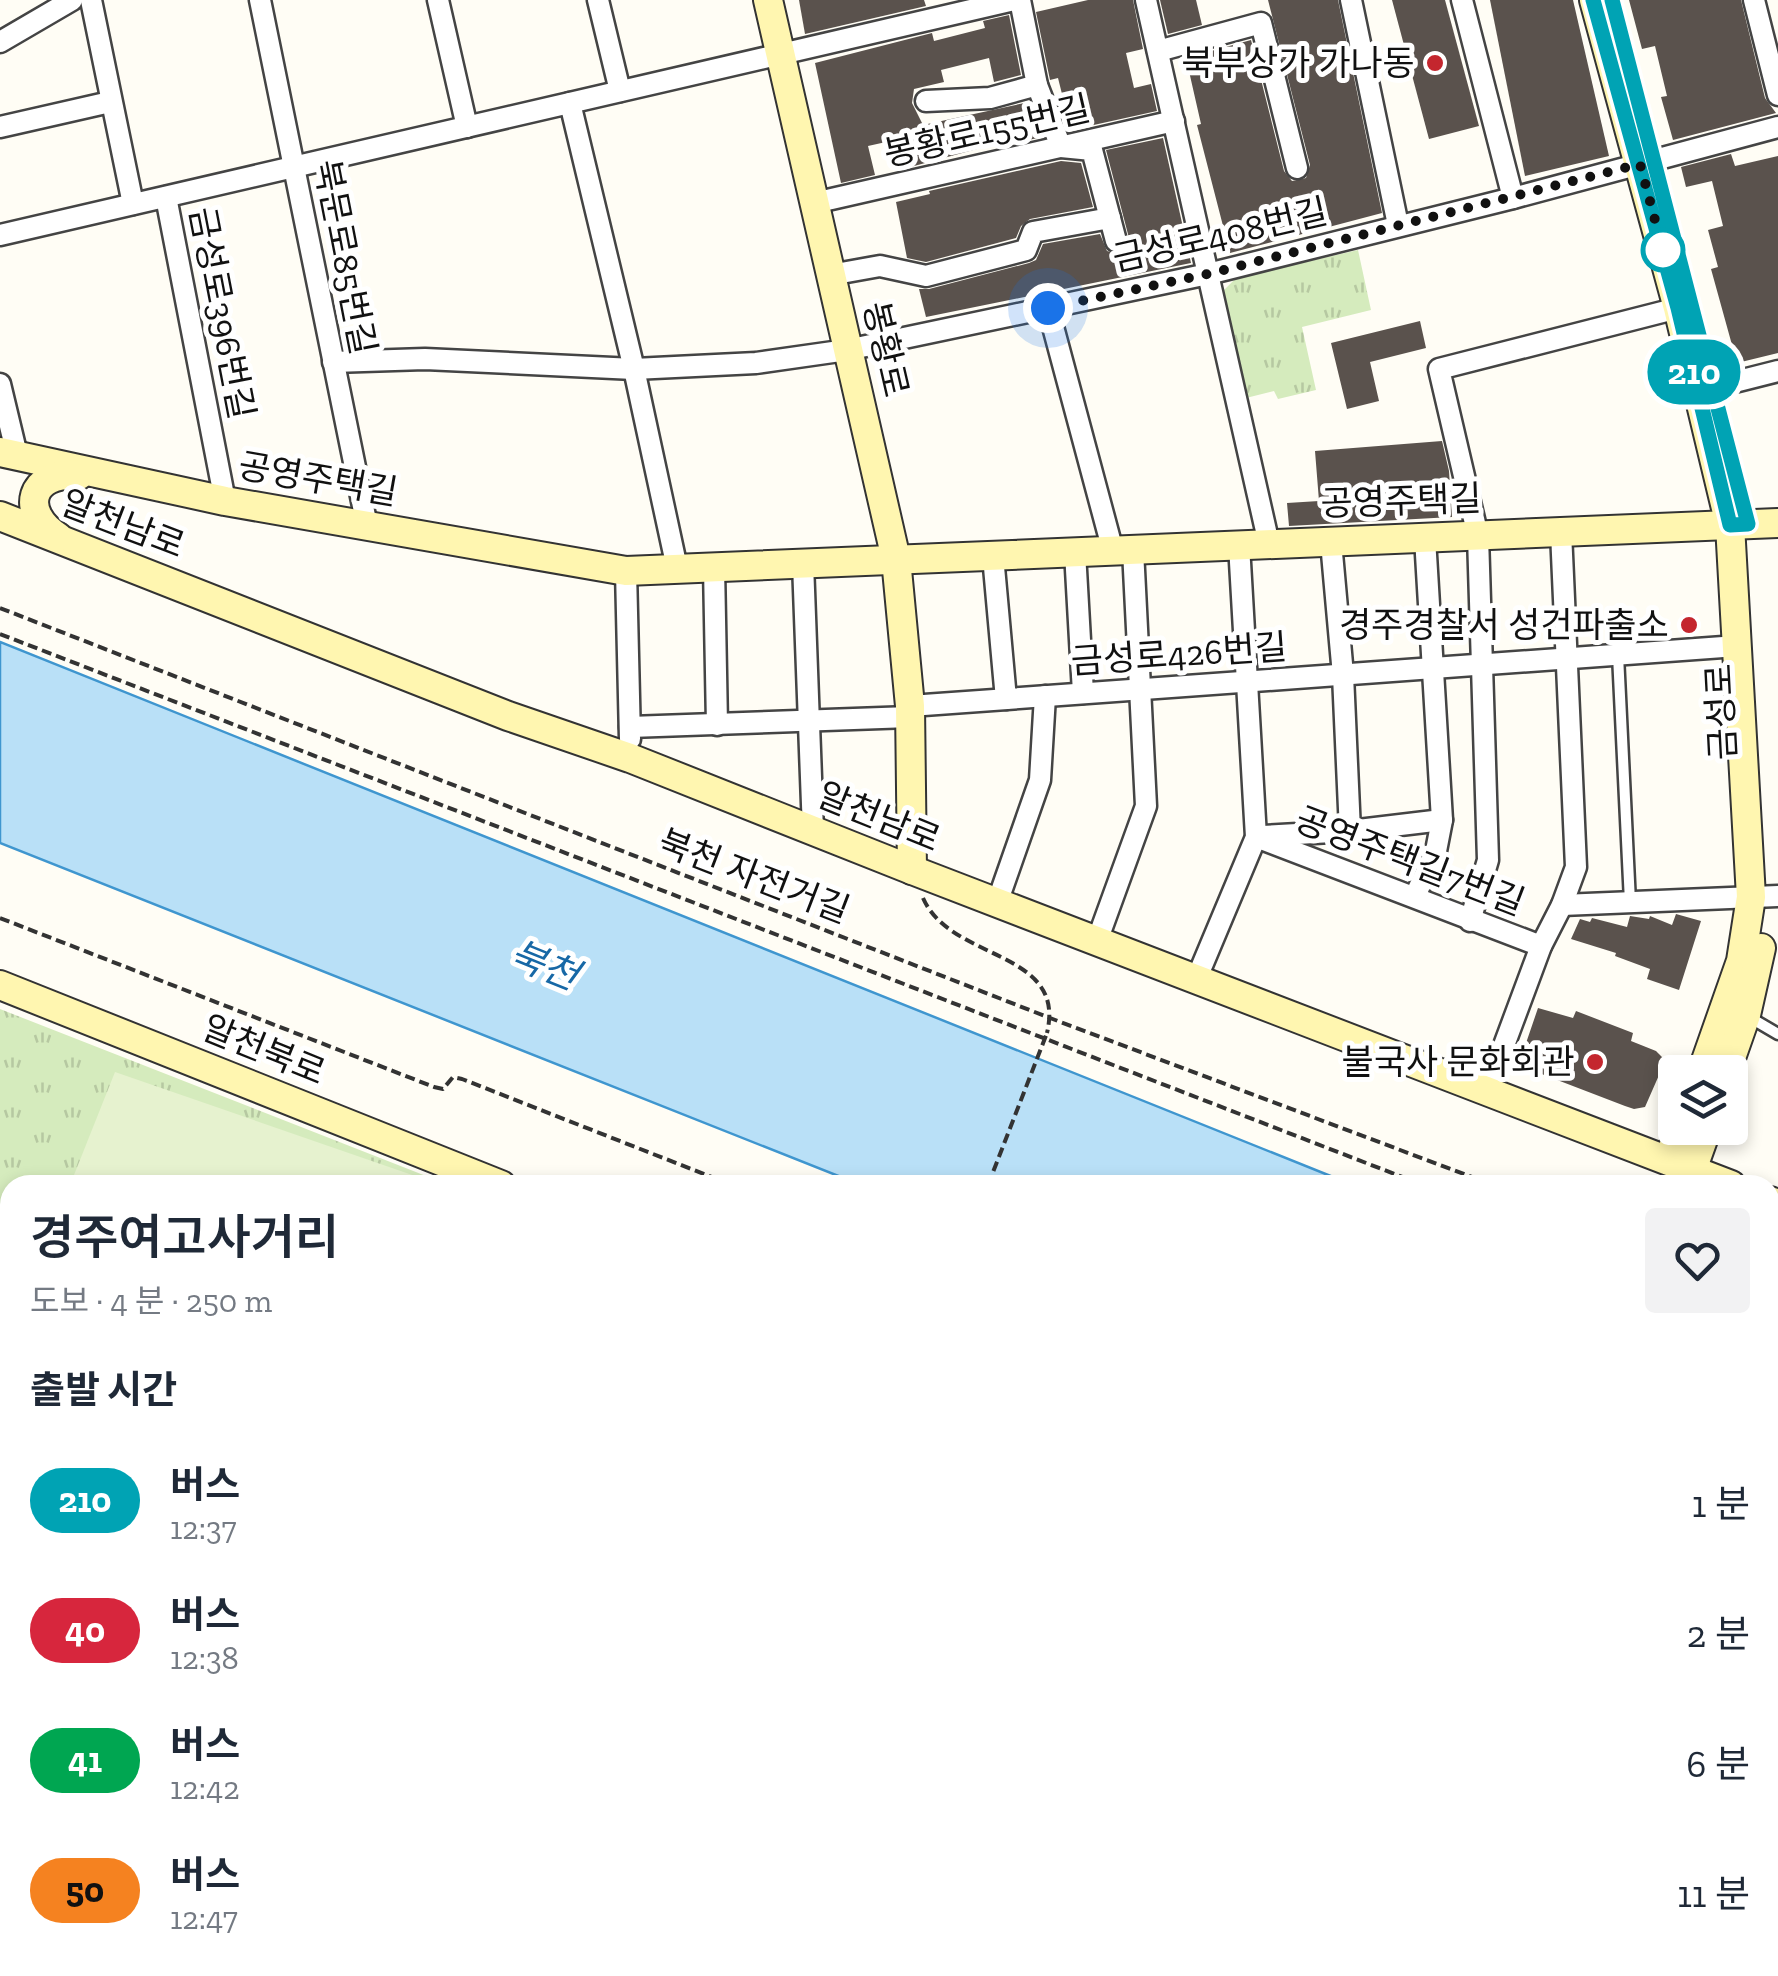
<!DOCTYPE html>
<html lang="ko">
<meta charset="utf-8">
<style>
:root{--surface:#fff;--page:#f2f2f3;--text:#1f2937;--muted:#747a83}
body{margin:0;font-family:"Zilla Slab","Noto Sans KR",serif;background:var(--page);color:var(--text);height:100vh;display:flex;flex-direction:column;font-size:38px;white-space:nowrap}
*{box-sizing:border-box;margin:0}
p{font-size:32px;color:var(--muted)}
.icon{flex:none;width:55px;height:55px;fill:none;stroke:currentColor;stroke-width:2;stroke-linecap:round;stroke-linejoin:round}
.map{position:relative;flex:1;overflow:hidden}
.panel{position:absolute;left:0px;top:1175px;width:1780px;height:802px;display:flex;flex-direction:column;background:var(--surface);border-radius:30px 30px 0 0;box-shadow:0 5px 15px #0003}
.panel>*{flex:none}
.badge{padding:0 20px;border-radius:32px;font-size:35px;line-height:65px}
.tools{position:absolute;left:1658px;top:1055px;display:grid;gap:20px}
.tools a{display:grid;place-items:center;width:90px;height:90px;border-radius:10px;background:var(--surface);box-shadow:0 5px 15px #0003;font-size:50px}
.you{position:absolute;width:50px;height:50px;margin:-25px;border:8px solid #fff;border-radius:50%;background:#1a73e8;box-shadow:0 0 0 15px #1a73e833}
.map>.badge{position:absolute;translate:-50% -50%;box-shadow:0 0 0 5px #fff}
h2{padding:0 30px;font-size:38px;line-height:90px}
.round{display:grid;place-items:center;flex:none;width:105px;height:105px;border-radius:10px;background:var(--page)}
.head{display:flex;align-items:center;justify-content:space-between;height:170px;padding:0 30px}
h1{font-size:48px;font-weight:600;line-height:75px}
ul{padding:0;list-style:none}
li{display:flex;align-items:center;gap:30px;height:130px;padding:0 30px}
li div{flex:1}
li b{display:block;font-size:38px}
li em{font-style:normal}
li .badge{min-width:110px;font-weight:700;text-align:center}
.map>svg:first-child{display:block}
.park{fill:url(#park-tufts)}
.pitch{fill:#e6f2cf}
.water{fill:#b9e0f7;stroke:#3f96cf;stroke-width:2.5}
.building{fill:#5a524d}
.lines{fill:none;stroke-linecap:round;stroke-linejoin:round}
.lane-casing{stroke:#444;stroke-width:15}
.street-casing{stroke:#444;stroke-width:25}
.secondary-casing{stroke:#333;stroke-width:32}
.path{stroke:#333;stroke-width:4;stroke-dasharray:10 5;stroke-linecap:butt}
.lane{stroke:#fff;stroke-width:10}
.street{stroke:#fff;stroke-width:20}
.secondary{stroke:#fff6b0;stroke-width:28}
.path-bridge{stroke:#333;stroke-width:4;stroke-dasharray:10 5;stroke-linecap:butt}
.line-casing{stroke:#fff;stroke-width:22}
.line{stroke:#00a3b4;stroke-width:15}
.walk{stroke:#111;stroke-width:10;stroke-dasharray:0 18}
.poi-dot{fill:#c4262e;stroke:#fff;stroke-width:4}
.stop-dot{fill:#fff;stroke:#00a3b4;stroke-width:5}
.labels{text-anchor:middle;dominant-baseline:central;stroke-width:10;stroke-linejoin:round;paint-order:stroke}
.poi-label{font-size:35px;fill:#111;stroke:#fff;text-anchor:end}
.street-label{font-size:35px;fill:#111;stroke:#fff}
.water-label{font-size:38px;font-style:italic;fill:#1768a6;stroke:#fff}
</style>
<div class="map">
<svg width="1778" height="1976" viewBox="0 0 1778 1976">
<defs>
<pattern id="park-tufts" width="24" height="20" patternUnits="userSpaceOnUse" patternTransform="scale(2.5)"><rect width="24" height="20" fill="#d5ebbd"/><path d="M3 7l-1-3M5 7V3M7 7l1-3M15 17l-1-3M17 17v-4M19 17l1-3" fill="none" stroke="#b6c8a1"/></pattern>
</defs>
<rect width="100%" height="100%" fill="#fffdf5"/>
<!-- park -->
<g class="park">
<path d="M 1358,250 L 1371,310 L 1302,327 L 1316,390 L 1278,399 L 1274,391 L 1246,398 L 1223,291 L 1236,278 Z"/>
<path d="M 0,1009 L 449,1185 L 10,1185 L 10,1259 L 0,1203 Z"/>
<path d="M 10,1266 L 10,1968 L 1770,1968 L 1770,1704 L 1778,1707 L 1778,1976 L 0,1976 L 0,1268 Z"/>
</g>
<!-- pitch -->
<g class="pitch">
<path d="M 115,1072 L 418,1177 L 436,1185 L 70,1185 Z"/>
<path d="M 1770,1750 L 1778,1754 L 1778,1976 L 1590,1976 L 1593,1968 L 1770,1968 Z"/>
<path d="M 719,1968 L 838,1968 L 854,1976 L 699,1976 Z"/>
</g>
<!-- water -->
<g class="water">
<path d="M 0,642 L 1353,1185 L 861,1185 L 0,843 Z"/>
<path d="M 1770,1352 L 1778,1355 L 1778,1558 L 1770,1555 Z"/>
</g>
<!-- building -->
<g class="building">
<path d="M 799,0 L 924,0 L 926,6 L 805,34 Z"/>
<path d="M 1088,0 L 1133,0 L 1143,49 L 1126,53 L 1134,88 L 1151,84 L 1157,111 L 1071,130 L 1058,78 L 1050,80 L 1036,12 Z"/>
<path d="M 1160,0 L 1196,0 L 1202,25 L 1168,34 Z"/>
<path d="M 1268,0 L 1338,0 L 1382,213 L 1230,253 L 1197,125 L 1201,124 L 1186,58 L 1251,40 L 1284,171 L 1292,181 L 1306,178 L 1310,165 Z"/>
<path d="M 1392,0 L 1445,0 L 1479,126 L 1429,139 Z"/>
<path d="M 1490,0 L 1573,0 L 1609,156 L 1525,176 Z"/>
<path d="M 1629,0 L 1741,0 L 1765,98 L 1776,113 L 1673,140 L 1661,97 L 1667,96 L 1655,46 L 1642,49 Z"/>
<path d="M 1009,15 L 1021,75 L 994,82 L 989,58 L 941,70 L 944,82 L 914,89 L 912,103 L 923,125 L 1029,102 L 1042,137 L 1015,143 L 1014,139 L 903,169 L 895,140 L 868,146 L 875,175 L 841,183 L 815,63 L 932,33 L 934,41 L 985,28 L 983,21 Z"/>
<path d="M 1163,138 L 1191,263 L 926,317 L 919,289 L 929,289 L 1029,263 L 1036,260 L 1043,244 L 1100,234 L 1107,251 L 1119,254 L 1125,251 L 1129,238 L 1106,150 Z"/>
<path d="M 1731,154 L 1735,166 L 1778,156 L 1778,353 L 1737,363 L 1711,269 L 1718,267 L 1708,230 L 1723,226 L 1712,181 L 1686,187 L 1681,167 Z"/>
<path d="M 1061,161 L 1081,163 L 1093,207 L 1030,219 L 1021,226 L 1016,238 L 926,262 L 907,258 L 896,202 L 930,194 L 929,191 Z"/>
<path d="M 1420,321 L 1426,348 L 1370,362 L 1379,401 L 1347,409 L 1331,343 Z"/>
<path d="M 1442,441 L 1449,471 L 1452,517 L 1289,526 L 1287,503 L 1319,501 L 1315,451 Z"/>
<path d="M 1676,914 L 1701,921 L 1679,990 L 1647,979 L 1650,969 L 1615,956 L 1616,953 L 1571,939 L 1580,919 L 1590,922 L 1592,918 L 1627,927 L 1630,916 L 1649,919 L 1650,916 L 1672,925 Z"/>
<path d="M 1538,1008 L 1573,1018 L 1576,1011 L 1633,1033 L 1631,1041 L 1656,1051 L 1663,1058 L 1663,1066 L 1645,1107 L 1634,1109 L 1625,1106 L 1539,1073 L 1530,1067 L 1523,1052 Z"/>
</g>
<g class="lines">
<!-- lane casing -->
<g class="lane-casing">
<g id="lane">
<path d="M 1618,655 L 1630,902"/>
<path d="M 1749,1017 L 1778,1034"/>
</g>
</g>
<!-- street casing -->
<g class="street-casing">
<g id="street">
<path d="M 91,0 L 133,204"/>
<path d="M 260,0 L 367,526"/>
<path d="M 438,0 L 467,127"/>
<path d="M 598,0 L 620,91"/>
<path d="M 1146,0 L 1269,544"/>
<path d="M 1351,0 L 1398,225"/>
<path d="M 1462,0 L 1513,198"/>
<path d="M 1754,0 L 1778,95"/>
<path d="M 0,42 L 72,0"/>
<path d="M 1158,51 L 1261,23 L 1297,168"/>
<path d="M 1037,85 L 1061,147 L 1092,150 L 1116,241"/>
<path d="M 926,101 L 990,98 L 1037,85 L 1020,0"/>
<path d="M 570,103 L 634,369 L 677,568"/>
<path d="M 0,127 L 110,102"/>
<path d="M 166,197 L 225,501"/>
<path d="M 814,203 L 1174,121"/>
<path d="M 0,235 L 1014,0"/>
<path d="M 830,275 L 880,266 L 926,276 L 1026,250 L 1033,232 L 1110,218"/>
<path d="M 1048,308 L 1113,551"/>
<path d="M 333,362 L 425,359 L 634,369 L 756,363 L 847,350 L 1208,274 L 1513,198 L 1778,127"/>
<path d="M 0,384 L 17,455"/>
<path d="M 1699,391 L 1778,371"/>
<path d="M 1331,542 L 1343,675 L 1350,831"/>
<path d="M 1075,552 L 1083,693"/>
<path d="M 993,556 L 1006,699"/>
<path d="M 803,563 L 813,831"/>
<path d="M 714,567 L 717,725"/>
<path d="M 626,571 L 630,739"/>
<path d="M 910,706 L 1737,646"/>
<path d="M 630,727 L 910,717"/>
<path d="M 1263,836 L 1350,831 L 1442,820"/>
<path d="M 1256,837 L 1541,946"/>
<path d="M 1415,896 L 1436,851 L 1442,820 L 1425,538"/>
<path d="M 997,903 L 1040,780 L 1045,696"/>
<path d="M 1562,905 L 1778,896"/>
<path d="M 1470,921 L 1488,860 L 1478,536 L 1439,369 L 1678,308"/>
<path d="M 1097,941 L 1146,806 L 1133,550"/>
<path d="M 1196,980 L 1256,837 L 1239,545"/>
<path d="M 1487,1091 L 1541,946 L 1562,905 L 1576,867 L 1561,532"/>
<path d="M 0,1329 L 10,1379"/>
<path d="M 121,1968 L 122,1976"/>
</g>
</g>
<!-- secondary casing -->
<g class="secondary-casing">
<g id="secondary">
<path d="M 768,0 L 896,559 L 910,706 L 912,870"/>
<path d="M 1594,0 L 1678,308 L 1730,525 L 1751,897 L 1741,961 L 1702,1072"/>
<path d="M 0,452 L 225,501 L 626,571 L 1778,523"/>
<path d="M 0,516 L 508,716 L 630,758 L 912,870 L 1731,1185"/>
<path d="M 58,537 C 19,512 29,471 79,475"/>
<path d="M 0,985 L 501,1185"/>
<path d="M 1726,1072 L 1746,1015 L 1761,948"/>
<path d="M 1668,1160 L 1681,1128"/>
<path d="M 1692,1170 L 1707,1128"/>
<path d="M 1770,1201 L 1778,1204"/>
<path d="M 1770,1691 L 1778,1694"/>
<path d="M 1349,1976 L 1352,1968"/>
</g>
</g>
<!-- path -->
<g class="path">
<path d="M 0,608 L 1050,1018 L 1493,1185"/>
<path d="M 0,634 L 1423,1185"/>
<path d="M 923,898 C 951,962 1067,949 1047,1033"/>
<path d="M 0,918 L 434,1087 L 443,1089 L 453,1077 L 462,1079 L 732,1185"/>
<path d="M 1770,1252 L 1778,1255"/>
<path d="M 1770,1295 L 1778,1297"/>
<path d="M 1770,1318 L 1778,1321"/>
<path d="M 1770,1620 L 1778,1623"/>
<path d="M 0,1793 L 10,1777"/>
<path d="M 891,1968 L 901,1976"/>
<path d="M 639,1976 L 654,1968"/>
</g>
<!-- lane -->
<use href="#lane" class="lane"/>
<!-- street -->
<use href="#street" class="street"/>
<!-- secondary -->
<use href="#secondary" class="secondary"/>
<!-- path-bridge -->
<path class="path-bridge" d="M 988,1185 L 1047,1033"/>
</g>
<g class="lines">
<!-- line casing -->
<g class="line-casing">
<path id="line" d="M 1593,0 L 1678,308 L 1730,525 L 1748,524 L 1612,0"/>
</g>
<!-- line -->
<use href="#line" class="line"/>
<!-- walk -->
<path class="walk" d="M 1048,308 L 1208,274 L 1640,164 L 1663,250"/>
</g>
<!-- markers -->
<g class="poi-dot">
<circle cx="1435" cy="63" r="10"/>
<circle cx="1689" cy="625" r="10"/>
<circle cx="1595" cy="1062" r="10"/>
</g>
<circle class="stop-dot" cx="1663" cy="250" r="20"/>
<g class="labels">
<!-- poi labels -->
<g class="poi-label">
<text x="1415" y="63">북부상가 가나동</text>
<text x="1669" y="625">경주경찰서 성건파출소</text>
<text x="1575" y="1062">불국사 문화회관</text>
</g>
<!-- street labels -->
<g class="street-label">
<text transform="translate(987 131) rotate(-13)">봉황로155번길</text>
<text transform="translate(1220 235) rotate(-13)">금성로408번길</text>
<text transform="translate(345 257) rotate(79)">북문로85번길</text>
<text transform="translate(222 313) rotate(79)">금성로396번길</text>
<text transform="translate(886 349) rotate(77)">봉황로</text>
<text transform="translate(318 479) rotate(10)">공영주택길</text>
<text transform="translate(1401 501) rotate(-2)">공영주택길</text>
<text transform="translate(123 524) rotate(21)">알천남로</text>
<text transform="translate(1179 654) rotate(-4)">금성로426번길</text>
<text transform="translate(1721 712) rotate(-93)">금성로</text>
<text transform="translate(879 817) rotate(22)">알천남로</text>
<text transform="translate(1410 861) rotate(21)">공영주택길7번길</text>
<text transform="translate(754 876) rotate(21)">북천 자전거길</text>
<text transform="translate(264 1050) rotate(22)">알천북로</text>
</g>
<!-- water labels -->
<g class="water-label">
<text transform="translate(544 965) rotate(22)">북천</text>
</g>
</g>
</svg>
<div class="tools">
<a><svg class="icon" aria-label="layers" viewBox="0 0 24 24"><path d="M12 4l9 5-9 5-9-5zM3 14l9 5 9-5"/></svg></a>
</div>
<div class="you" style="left:1048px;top:308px"></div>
<b class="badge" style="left:1694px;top:372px;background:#00a3b4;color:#fff">210</b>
<section class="panel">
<div class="head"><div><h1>경주여고사거리</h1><p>도보 · 4 분 · 250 m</p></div><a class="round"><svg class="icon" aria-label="heart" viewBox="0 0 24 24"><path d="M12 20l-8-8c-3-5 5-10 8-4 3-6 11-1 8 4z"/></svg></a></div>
<h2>출발 시간</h2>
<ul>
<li><span class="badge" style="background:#00a3b4;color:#fff">210</span><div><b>버스</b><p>12:37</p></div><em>1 분</em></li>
<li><span class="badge" style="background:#d7263d;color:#fff">40</span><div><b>버스</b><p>12:38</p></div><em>2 분</em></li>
<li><span class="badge" style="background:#00a651;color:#fff">41</span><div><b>버스</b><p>12:42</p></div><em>6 분</em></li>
<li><span class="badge" style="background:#f58220;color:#111">50</span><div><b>버스</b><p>12:47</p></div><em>11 분</em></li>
</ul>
</section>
</div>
